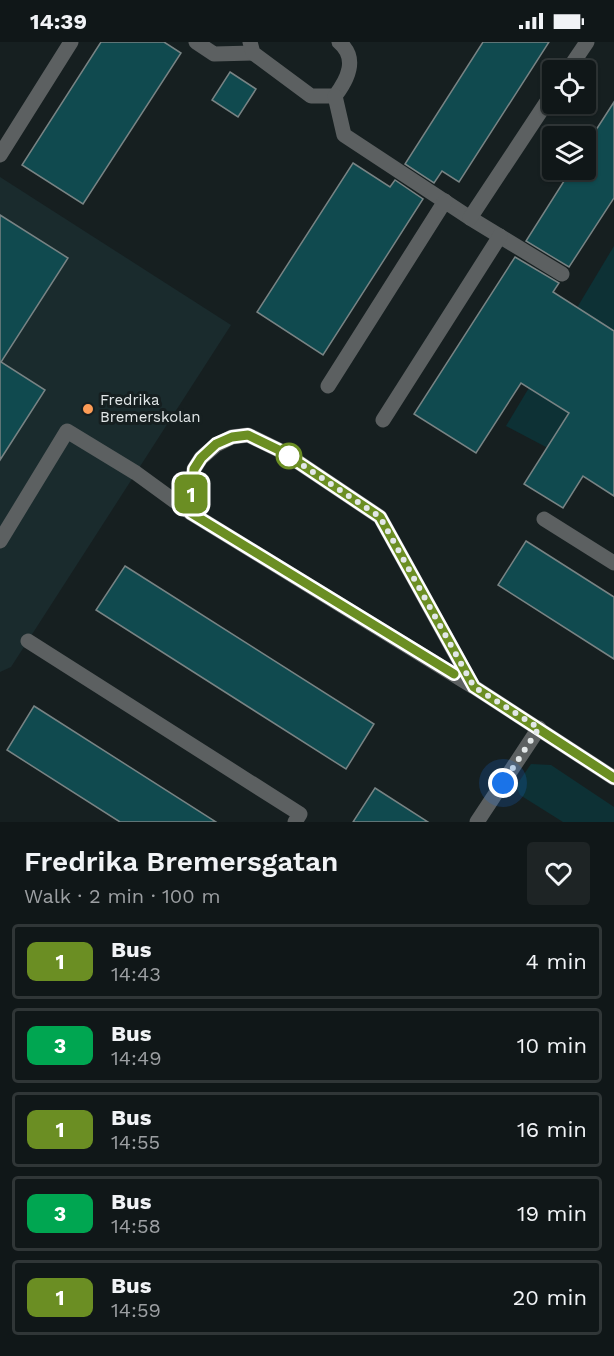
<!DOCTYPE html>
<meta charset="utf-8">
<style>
:root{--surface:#101718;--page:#1e2425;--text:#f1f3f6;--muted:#9c9fa2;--line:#303637}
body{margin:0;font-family:"Work Sans",sans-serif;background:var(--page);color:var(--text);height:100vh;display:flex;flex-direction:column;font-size:22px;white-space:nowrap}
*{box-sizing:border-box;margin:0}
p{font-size:20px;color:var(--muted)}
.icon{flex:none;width:33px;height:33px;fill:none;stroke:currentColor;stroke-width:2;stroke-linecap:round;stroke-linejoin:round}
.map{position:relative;height:780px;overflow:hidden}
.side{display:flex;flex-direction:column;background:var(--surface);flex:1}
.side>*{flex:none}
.badge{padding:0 12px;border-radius:9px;font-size:21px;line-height:39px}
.tools{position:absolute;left:542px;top:18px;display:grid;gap:12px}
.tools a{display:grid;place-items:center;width:54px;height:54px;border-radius:6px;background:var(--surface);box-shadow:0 2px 4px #0004,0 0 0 2px var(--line);font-size:30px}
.you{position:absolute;width:30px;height:30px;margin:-15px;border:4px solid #fff;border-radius:50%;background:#1a73e8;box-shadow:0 0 0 9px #1a73e833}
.map>.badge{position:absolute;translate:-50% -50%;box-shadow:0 0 0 3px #fff}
.round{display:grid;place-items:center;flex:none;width:63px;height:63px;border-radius:6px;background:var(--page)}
.overview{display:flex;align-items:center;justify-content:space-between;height:102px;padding:0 24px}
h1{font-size:28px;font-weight:600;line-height:45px}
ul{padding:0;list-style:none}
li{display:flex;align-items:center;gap:18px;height:75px;margin:0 12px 9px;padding:0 12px;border:3px solid var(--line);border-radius:6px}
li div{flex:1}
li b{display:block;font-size:22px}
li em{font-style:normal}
li .badge{min-width:66px;font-weight:700;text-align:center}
.status{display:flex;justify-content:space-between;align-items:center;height:42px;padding:0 30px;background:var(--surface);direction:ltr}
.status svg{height:16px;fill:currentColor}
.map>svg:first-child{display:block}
.built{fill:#1a2b2d}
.green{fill:#0d3135}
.building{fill:#104a4f;stroke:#788384;stroke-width:1.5}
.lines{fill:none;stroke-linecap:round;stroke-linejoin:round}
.minor{stroke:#5c6061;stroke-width:15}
.line-casing{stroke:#fff;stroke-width:14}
.line{stroke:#6b8e23;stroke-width:9}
.walk{stroke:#e2e7e8;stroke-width:6;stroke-dasharray:0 10.8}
.poi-dot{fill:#fd9c56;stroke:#161f20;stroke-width:2}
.stop-dot{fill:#fff;stroke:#6b8e23;stroke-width:3}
.labels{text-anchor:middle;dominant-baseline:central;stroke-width:6;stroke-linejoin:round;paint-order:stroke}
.poi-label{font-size:15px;fill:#e2e7e8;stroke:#161f20;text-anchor:start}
</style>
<div class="status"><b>14:39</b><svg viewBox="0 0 49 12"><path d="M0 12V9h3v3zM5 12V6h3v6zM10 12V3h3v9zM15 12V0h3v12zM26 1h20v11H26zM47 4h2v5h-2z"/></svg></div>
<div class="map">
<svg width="614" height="780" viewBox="0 0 614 780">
<rect width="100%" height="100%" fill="#161f20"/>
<!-- built -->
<path class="built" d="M 0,135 L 231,283 L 11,625 L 0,630 Z"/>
<!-- green -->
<g class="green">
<path d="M 614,204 L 614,417 L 599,433 L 506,384 Z"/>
<path d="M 531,722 L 551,723 L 614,765 L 614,780 L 563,780 L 520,753 L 516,744 Z"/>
</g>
<!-- building -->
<g class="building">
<path d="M 101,0 L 164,0 L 181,11 L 83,162 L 22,123 Z"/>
<path d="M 483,0 L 549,0 L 459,140 L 442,129 L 434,141 L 405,122 Z"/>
<path d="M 230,30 L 256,47 L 238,75 L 212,58 Z"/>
<path d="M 614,60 L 614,156 L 569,225 L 526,199 L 571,128 L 585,128 L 585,105 Z"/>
<path d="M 353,121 L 390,145 L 395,138 L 423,157 L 323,313 L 257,270 Z"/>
<path d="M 0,173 L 68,216 L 1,320 L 45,348 L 0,418 Z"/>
<path d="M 515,215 L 559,241 L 553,250 L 614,289 L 614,454 L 583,434 L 563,466 L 524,442 L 569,371 L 521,341 L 476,411 L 414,372 Z"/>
<path d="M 526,499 L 614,555 L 614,617 L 498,543 Z"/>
<path d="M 125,524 L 374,682 L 346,727 L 96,568 Z"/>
<path d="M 34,664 L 216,780 L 120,780 L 7,708 Z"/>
<path d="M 375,746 L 428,780 L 353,780 Z"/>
</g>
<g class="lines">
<!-- minor -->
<g class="minor">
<path d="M 196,0 L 214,12 L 253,11"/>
<path d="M 250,0 L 253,11 L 311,54 L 335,54 C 348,37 358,16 339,0"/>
<path d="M 568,28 L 587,0"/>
<path d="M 335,54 L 344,93 L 470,176 L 562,232"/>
<path d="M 0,113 L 71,0"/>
<path d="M 470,176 L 552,52"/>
<path d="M 328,344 L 445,159"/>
<path d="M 383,378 L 500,194"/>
<path d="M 191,471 L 194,427 L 201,416 L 216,403 L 232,395 L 248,393 L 283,410 L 380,475 L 472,642"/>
<path d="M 544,477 L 614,521"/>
<path d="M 0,499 L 67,389 L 136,431 L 191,471 L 474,645 L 614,736"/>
<path d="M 28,599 L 300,772 L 295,780"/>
<path d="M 477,780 L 539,686"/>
</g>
</g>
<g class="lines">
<!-- line casing -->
<g class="line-casing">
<path id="line" d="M 454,632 L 191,471 L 194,427 L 201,416 L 216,402 L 232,395 L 248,393 L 283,410 L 380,475 L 474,645 L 614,736"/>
</g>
<!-- line -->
<use href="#line" class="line"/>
<!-- walk -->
<path class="walk" d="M 289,414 L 283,410 L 380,475 L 474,645 L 539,686 L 503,741"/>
</g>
<!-- markers -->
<circle class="poi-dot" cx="88" cy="367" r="6"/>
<circle class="stop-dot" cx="289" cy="414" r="12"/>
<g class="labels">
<!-- poi labels -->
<g class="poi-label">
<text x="100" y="358">Fredrika<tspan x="100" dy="17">Bremerskolan</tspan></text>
</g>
</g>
</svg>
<div class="tools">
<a><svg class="icon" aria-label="locate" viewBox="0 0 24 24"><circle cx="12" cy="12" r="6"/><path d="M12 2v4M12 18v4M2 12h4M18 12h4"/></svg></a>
<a><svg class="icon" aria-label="layers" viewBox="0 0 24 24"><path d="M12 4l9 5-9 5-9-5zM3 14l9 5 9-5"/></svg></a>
</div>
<div class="you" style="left:503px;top:741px"></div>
<b class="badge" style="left:191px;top:452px;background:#6b8e23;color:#fff">1</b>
</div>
<section class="side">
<div class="overview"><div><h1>Fredrika Bremersgatan</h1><p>Walk · 2 min · 100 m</p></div><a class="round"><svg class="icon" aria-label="heart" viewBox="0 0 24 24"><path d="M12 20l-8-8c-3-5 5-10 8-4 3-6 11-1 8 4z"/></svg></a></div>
<ul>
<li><span class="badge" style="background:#6b8e23;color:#fff">1</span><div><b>Bus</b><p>14:43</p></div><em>4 min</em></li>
<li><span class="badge" style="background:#00a651;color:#fff">3</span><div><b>Bus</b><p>14:49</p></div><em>10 min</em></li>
<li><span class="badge" style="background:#6b8e23;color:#fff">1</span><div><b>Bus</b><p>14:55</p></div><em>16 min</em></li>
<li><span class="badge" style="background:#00a651;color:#fff">3</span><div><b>Bus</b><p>14:58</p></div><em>19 min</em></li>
<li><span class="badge" style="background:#6b8e23;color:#fff">1</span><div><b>Bus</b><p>14:59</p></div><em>20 min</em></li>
</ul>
</section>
